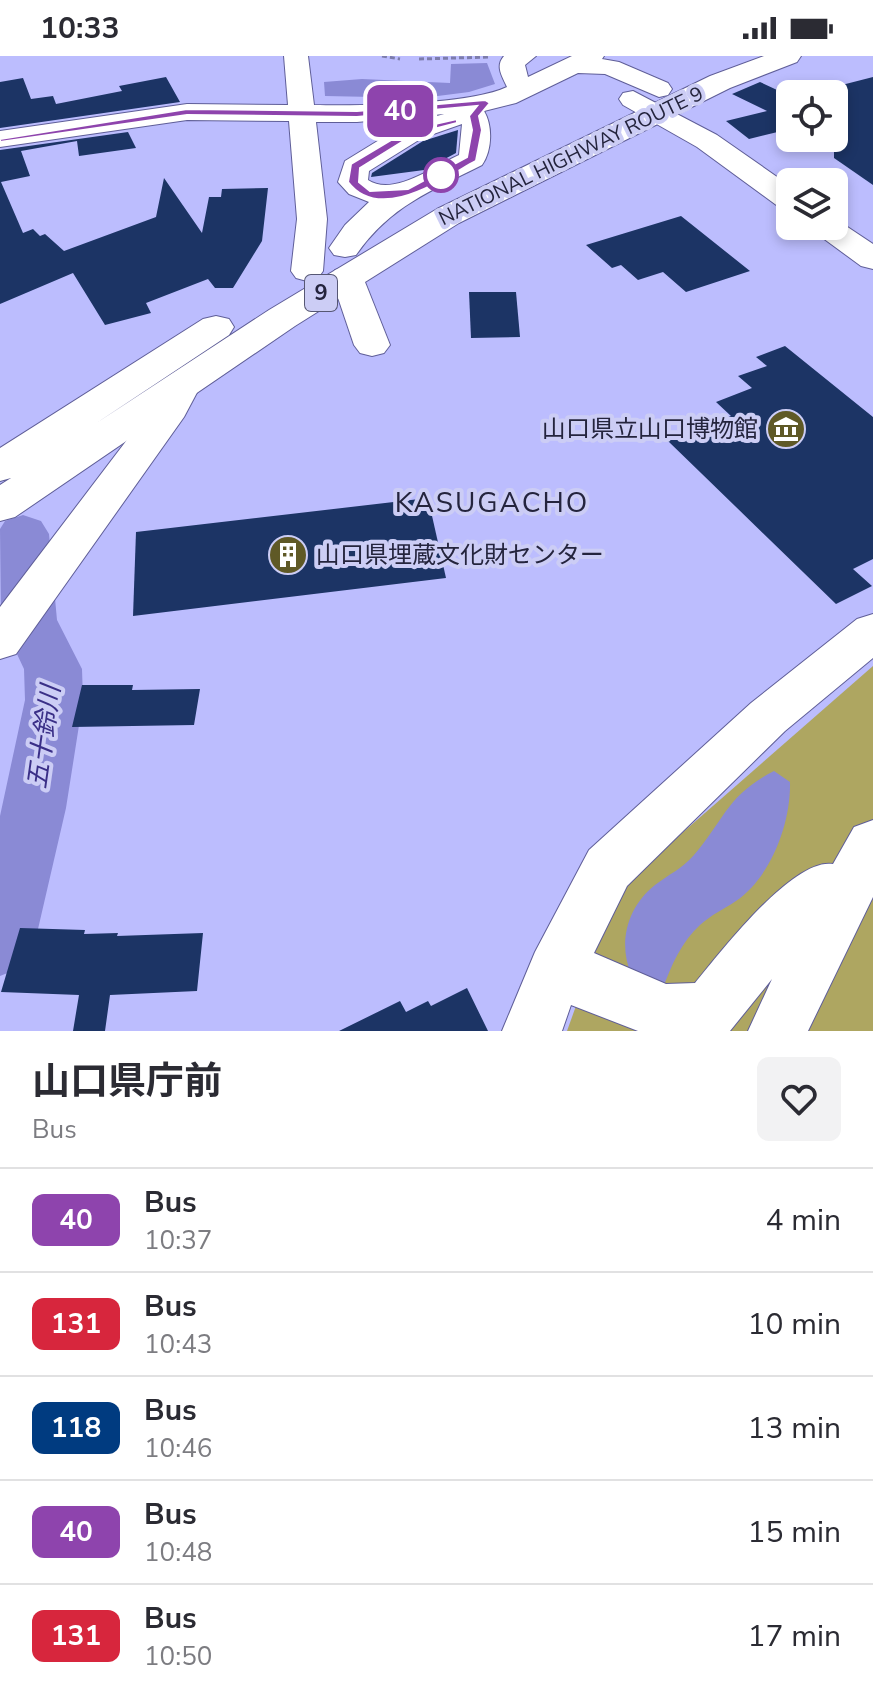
<!DOCTYPE html>
<meta charset="utf-8">
<style>
:root{--surface:#fff;--page:#f2f2f3;--text:#2b2b33;--muted:#7c7c81;--line:#e1e1e2}
body{margin:0;font-family:"Nunito Sans","Noto Sans JP",sans-serif;background:var(--page);color:var(--text);height:100vh;display:flex;flex-direction:column;font-size:30px;white-space:nowrap}
*{box-sizing:border-box;margin:0}
p{font-size:26px;color:var(--muted)}
.icon{flex:none;width:44px;height:44px;fill:none;stroke:currentColor;stroke-width:2;stroke-linecap:round;stroke-linejoin:round}
.map{position:relative;height:975px;overflow:hidden}
.panel{display:flex;flex-direction:column;background:var(--surface);flex:1}
.panel>*{flex:none}
.badge{padding:0 16px;border-radius:12px;font-size:28px;line-height:52px}
.fabs{position:absolute;left:776px;top:24px;display:grid;gap:16px}
.fabs a{display:grid;place-items:center;width:72px;height:72px;border-radius:12px;background:var(--surface);box-shadow:0 4px 12px #0003;font-size:40px}
.map>.badge{position:absolute;translate:-50% -50%;box-shadow:0 0 0 4px #fff}
.round{display:grid;place-items:center;flex:none;width:84px;height:84px;border-radius:12px;background:var(--page)}
.headline{display:flex;align-items:center;justify-content:space-between;height:136px;padding:0 32px}
h1{font-size:38px;font-weight:700;line-height:60px}
ul{padding:0;list-style:none}
li{display:flex;align-items:center;gap:24px;height:104px;padding:0 32px;border-top:2px solid var(--line)}
li div{flex:1}
li b{display:block;font-size:30px}
li em{font-style:normal}
li .badge{min-width:88px;font-weight:700;text-align:center}
.status{display:flex;justify-content:space-between;align-items:center;height:56px;padding:0 40px;background:var(--surface);direction:ltr}
.status svg{height:22px;fill:currentColor}
.map>svg:first-child{display:block}
.green{fill:#aea661}
.water{fill:#8a8ad5}
.lines{fill:none;stroke-linecap:round;stroke-linejoin:round}
.river{fill:#8a8ad5;fill-rule:evenodd}
.building{fill:#1c3465}
.minor-casing{stroke:#5f5e98;stroke-width:2}
.major-casing{stroke:#5f5e98;stroke-width:2}
.highway-casing{stroke:#5f5e98;stroke-width:2}
.path{stroke:#7c7cac;stroke-width:3;stroke-dasharray:5 3;stroke-linecap:butt}
.minor{fill:#fff;fill-rule:evenodd}
.major{fill:#fff;fill-rule:evenodd}
.highway{fill:#fff;fill-rule:evenodd}
.line{fill:#8e44ad;stroke:#fff;stroke-width:2}
.stop-dot{fill:#fff;stroke:#8e44ad;stroke-width:4}
.labels{text-anchor:middle;dominant-baseline:central;stroke-width:8;stroke-linejoin:round;paint-order:stroke}
.far-street-label{font-size:20px;fill:#24243d;stroke:#cccdf5}
.shield{fill:#cccdf5;stroke:#565774;stroke-width:2}
.shield-label{font-size:22px;font-weight:bold;fill:#24243d}
.poi-label{font-size:24px;fill:#24243d;stroke:#cccdf5;text-anchor:end}
.water-label{font-size:26px;font-style:italic;fill:#3a2f87;stroke:#cccdf5}
.quarter-label{font-size:28px;letter-spacing:2px;fill:#24243d;stroke:#cccdf5}
</style>
<div class="status"><b>10:33</b><svg viewBox="0 0 49 12"><path d="M0 12V9h3v3zM5 12V6h3v6zM10 12V3h3v9zM15 12V0h3v12zM26 1h20v11H26zM47 4h2v5h-2z"/></svg></div>
<div class="map">
<svg width="873" height="975" viewBox="0 0 873 975">
<rect width="100%" height="100%" fill="#bcbdfe"/>
<!-- green -->
<path class="green" d="M 873,610 L 873,975 L 567,975 L 618,833 Z"/>
<!-- water -->
<g class="water">
<path d="M 487,7 L 495,28 L 469,36 L 422,42 L 325,40 L 324,26 L 362,23 L 450,27 L 451,8 Z"/>
<path d="M 774,715 L 790,726 C 791,767 771,821 736,845 C 724,853 711,859 700,869 C 682,885 671,910 663,932 L 631,918 C 618,887 627,851 655,829 C 669,818 682,813 694,799 C 725,763 727,739 774,715 Z"/>
</g>
<g class="lines">
<!-- river -->
<path class="river" d="M 23,459 L 41,465 L 49,478 L 57,564 L 82,613 L 83,644 L 66,752 L 35,886 L 25,910 L 0,920 L 0,760 L 25,644 L 24,613 L 1,564 L 0,473 L 5,465 Z"/>
</g>
<!-- building -->
<g class="building">
<path d="M 166,21 L 180,46 L 0,72 L 0,26 L 23,22 L 31,43 L 53,40 L 56,48 L 122,35 L 119,30 Z"/>
<path d="M 873,21 L 873,129 L 834,102 L 834,31 Z"/>
<path d="M 760,26 L 790,40 L 790,73 L 749,83 L 726,65 L 767,55 L 732,38 Z"/>
<path d="M 458,74 L 456,97 L 424,114 L 371,121 L 372,117 L 423,85 Z"/>
<path d="M 128,76 L 136,92 L 79,100 L 77,85 L 21,95 L 30,120 L 1,126 L 23,177 L 33,173 L 40,180 L 45,178 L 64,195 L 156,161 L 164,122 L 202,177 L 209,141 L 221,141 L 222,133 L 268,132 L 262,185 L 233,232 L 215,232 L 208,223 L 146,247 L 151,257 L 105,269 L 73,217 L 0,248 L 0,94 Z"/>
<path d="M 681,160 L 750,215 L 686,236 L 663,216 L 638,224 L 621,209 L 612,212 L 586,189 Z"/>
<path d="M 469,236 L 516,236 L 520,281 L 471,282 Z"/>
<path d="M 785,290 L 873,361 L 873,503 L 853,513 L 872,530 L 836,548 L 668,385 L 731,360 L 716,346 L 752,332 L 738,320 L 767,310 L 756,301 Z"/>
<path d="M 428,442 L 446,522 L 133,560 L 136,476 Z"/>
<path d="M 82,629 L 133,629 L 132,634 L 200,633 L 194,669 L 72,671 Z"/>
<path d="M 20,872 L 85,874 L 84,878 L 118,877 L 117,880 L 203,877 L 197,935 L 110,939 L 105,975 L 73,975 L 79,939 L 1,936 Z"/>
<path d="M 467,932 L 488,975 L 339,975 L 400,945 L 406,956 L 428,945 L 431,950 Z"/>
</g>
<g class="lines">
<!-- minor casing -->
<g class="minor-casing">
<g id="minor">
<path d="M 284,0 L 308,0 L 314,49 C 360,50 469,49 507,31 C 502,20 495,10 504,0 L 536,0 L 525,9 L 528,21 L 572,0 L 604,0 L 602,3 L 619,6 L 668,27 L 672,33 L 668,39 L 659,41 L 605,18 L 578,17 L 516,47 L 484,55 C 493,70 492,95 482,109 C 431,135 390,150 356,199 L 345,201 L 334,199 L 329,192 L 345,169 L 369,146 L 349,138 L 338,126 L 345,105 L 402,70 L 444,58 L 357,66 L 316,66 L 327,163 L 323,215 L 318,222 L 307,225 L 296,222 L 291,215 L 297,163 L 289,65 L 187,64 L 0,91 L 0,75 L 187,48 L 288,49 ZM 462,68 L 459,99 C 435,110 393,141 368,124 L 369,115 L 422,82 Z"/>
<path d="M 347,211 L 359,214 L 363,221 L 390,289 L 384,297 L 372,300 L 360,297 L 354,289 L 331,221 L 335,214 Z"/>
<path d="M 183,317 L 196,321 L 201,329 L 184,361 L 16,598 L 0,603 L 0,551 L 155,347 L 170,321 Z"/>
<path d="M 873,558 L 873,602 L 785,675 L 627,830 L 594,897 L 666,928 L 695,927 C 719,898 793,801 833,808 L 854,771 L 873,764 L 873,841 L 808,975 L 748,975 L 772,923 L 730,975 L 638,975 L 571,949 L 562,975 L 502,975 L 535,896 L 589,794 L 751,647 L 857,563 Z"/>
</g>
</g>
<!-- major casing -->
<g class="major-casing">
<g id="major">
<path d="M 633,35 L 717,79 L 790,130 L 790,153 L 779,151 L 697,91 L 623,49 L 619,43 L 623,37 Z"/>
<path d="M 834,162 L 873,188 L 873,213 L 861,210 L 816,177 L 811,170 L 834,170 Z"/>
</g>
</g>
<!-- highway casing -->
<g class="highway-casing">
<path id="highway" d="M 764,0 L 801,0 L 797,6 L 730,32 L 459,167 L 295,270 L 15,461 L 0,465 L 0,429 L 11,422 L 0,425 L 0,392 L 203,263 L 216,260 L 229,263 L 234,271 L 229,279 L 95,368 L 269,254 L 437,153 L 710,20 Z"/>
</g>
<!-- path -->
<g class="path">
<path d="M 382,0 L 400,3"/>
<path d="M 419,3 L 490,1"/>
</g>
<!-- minor -->
<use href="#minor" class="minor"/>
<!-- major -->
<use href="#major" class="major"/>
<!-- highway -->
<use href="#highway" class="highway"/>
</g>
<!-- line -->
<path class="line" d="M 485,44 L 490,47 L 479,60 L 482,74 L 476,105 C 442,123 380,168 348,126 L 351,108 L 408,74 L 457,63 L 457,67 L 415,78 L 360,112 L 359,126 L 370,135 L 408,133 L 467,101 L 472,74 L 469,60 L 477,50 L 357,61 L 187,59 L 0,86 L 0,83 L 187,53 L 357,55 Z"/>
<!-- icons -->
<defs>
<g id="museum-disc" transform="scale(2)"><circle r="9.5" fill="#5f5926" stroke="#cccdf5"/><path d="M0-6L6-3V-2H-6V-3ZM-5-1h2V3h-2ZM-1-1h2V3h-2ZM3-1h2V3H3ZM-6 4H6V6H-6Z" fill="#fff"/></g>
<g id="building-disc" transform="scale(2)"><circle r="9.5" fill="#5f5926" stroke="#cccdf5"/><path d="M-4-6H4V6H1V3H-1V6H-4ZM-2.5-4.3h1.7v1.8h-1.7ZM.8-4.3h1.7v1.8H.8ZM-2.5-1h1.7V.8h-1.7ZM.8-1h1.7V.8H.8Z" fill="#fff"/></g>
</defs>
<g fill-rule="evenodd">
<use href="#museum-disc" x="786" y="373"/>
<use href="#building-disc" x="288" y="499"/>
</g>
<!-- markers -->
<circle class="stop-dot" cx="441" cy="119" r="16"/>
<g class="labels">
<!-- far-street labels -->
<g class="far-street-label">
<text transform="translate(571 100) rotate(-26)">NATIONAL HIGHWAY ROUTE 9</text>
</g>
<!-- shield labels -->
<rect class="shield" x="305" y="219" width="32" height="36" rx="6"/>
<g class="shield-label">
<text x="321" y="237">9</text>
</g>
<!-- poi labels -->
<g class="poi-label">
<text x="758" y="373">山口県立山口博物館</text>
<text x="316" y="499" text-anchor="start">山口県埋蔵文化財センター</text>
</g>
<!-- water labels -->
<g class="water-label">
<text transform="translate(44 681) rotate(-82)">五十鈴川</text>
</g>
<!-- quarter labels -->
<g class="quarter-label">
<text x="492" y="447">KASUGACHO</text>
</g>
</g>
</svg>
<div class="fabs">
<a><svg class="icon" aria-label="locate" viewBox="0 0 24 24"><circle cx="12" cy="12" r="6"/><path d="M12 2v4M12 18v4M2 12h4M18 12h4"/></svg></a>
<a><svg class="icon" aria-label="layers" viewBox="0 0 24 24"><path d="M12 4l9 5-9 5-9-5zM3 14l9 5 9-5"/></svg></a>
</div>
<b class="badge" style="left:400px;top:55px;background:#8e44ad;color:#fff">40</b>
</div>
<section class="panel">
<div class="headline"><div><h1>山口県庁前</h1><p>Bus</p></div><a class="round"><svg class="icon" aria-label="heart" viewBox="0 0 24 24"><path d="M12 20l-8-8c-3-5 5-10 8-4 3-6 11-1 8 4z"/></svg></a></div>
<ul>
<li><span class="badge" style="background:#8e44ad;color:#fff">40</span><div><b>Bus</b><p>10:37</p></div><em>4 min</em></li>
<li><span class="badge" style="background:#d7263d;color:#fff">131</span><div><b>Bus</b><p>10:43</p></div><em>10 min</em></li>
<li><span class="badge" style="background:#003b80;color:#fff">118</span><div><b>Bus</b><p>10:46</p></div><em>13 min</em></li>
<li><span class="badge" style="background:#8e44ad;color:#fff">40</span><div><b>Bus</b><p>10:48</p></div><em>15 min</em></li>
<li><span class="badge" style="background:#d7263d;color:#fff">131</span><div><b>Bus</b><p>10:50</p></div><em>17 min</em></li>
</ul>
</section>
